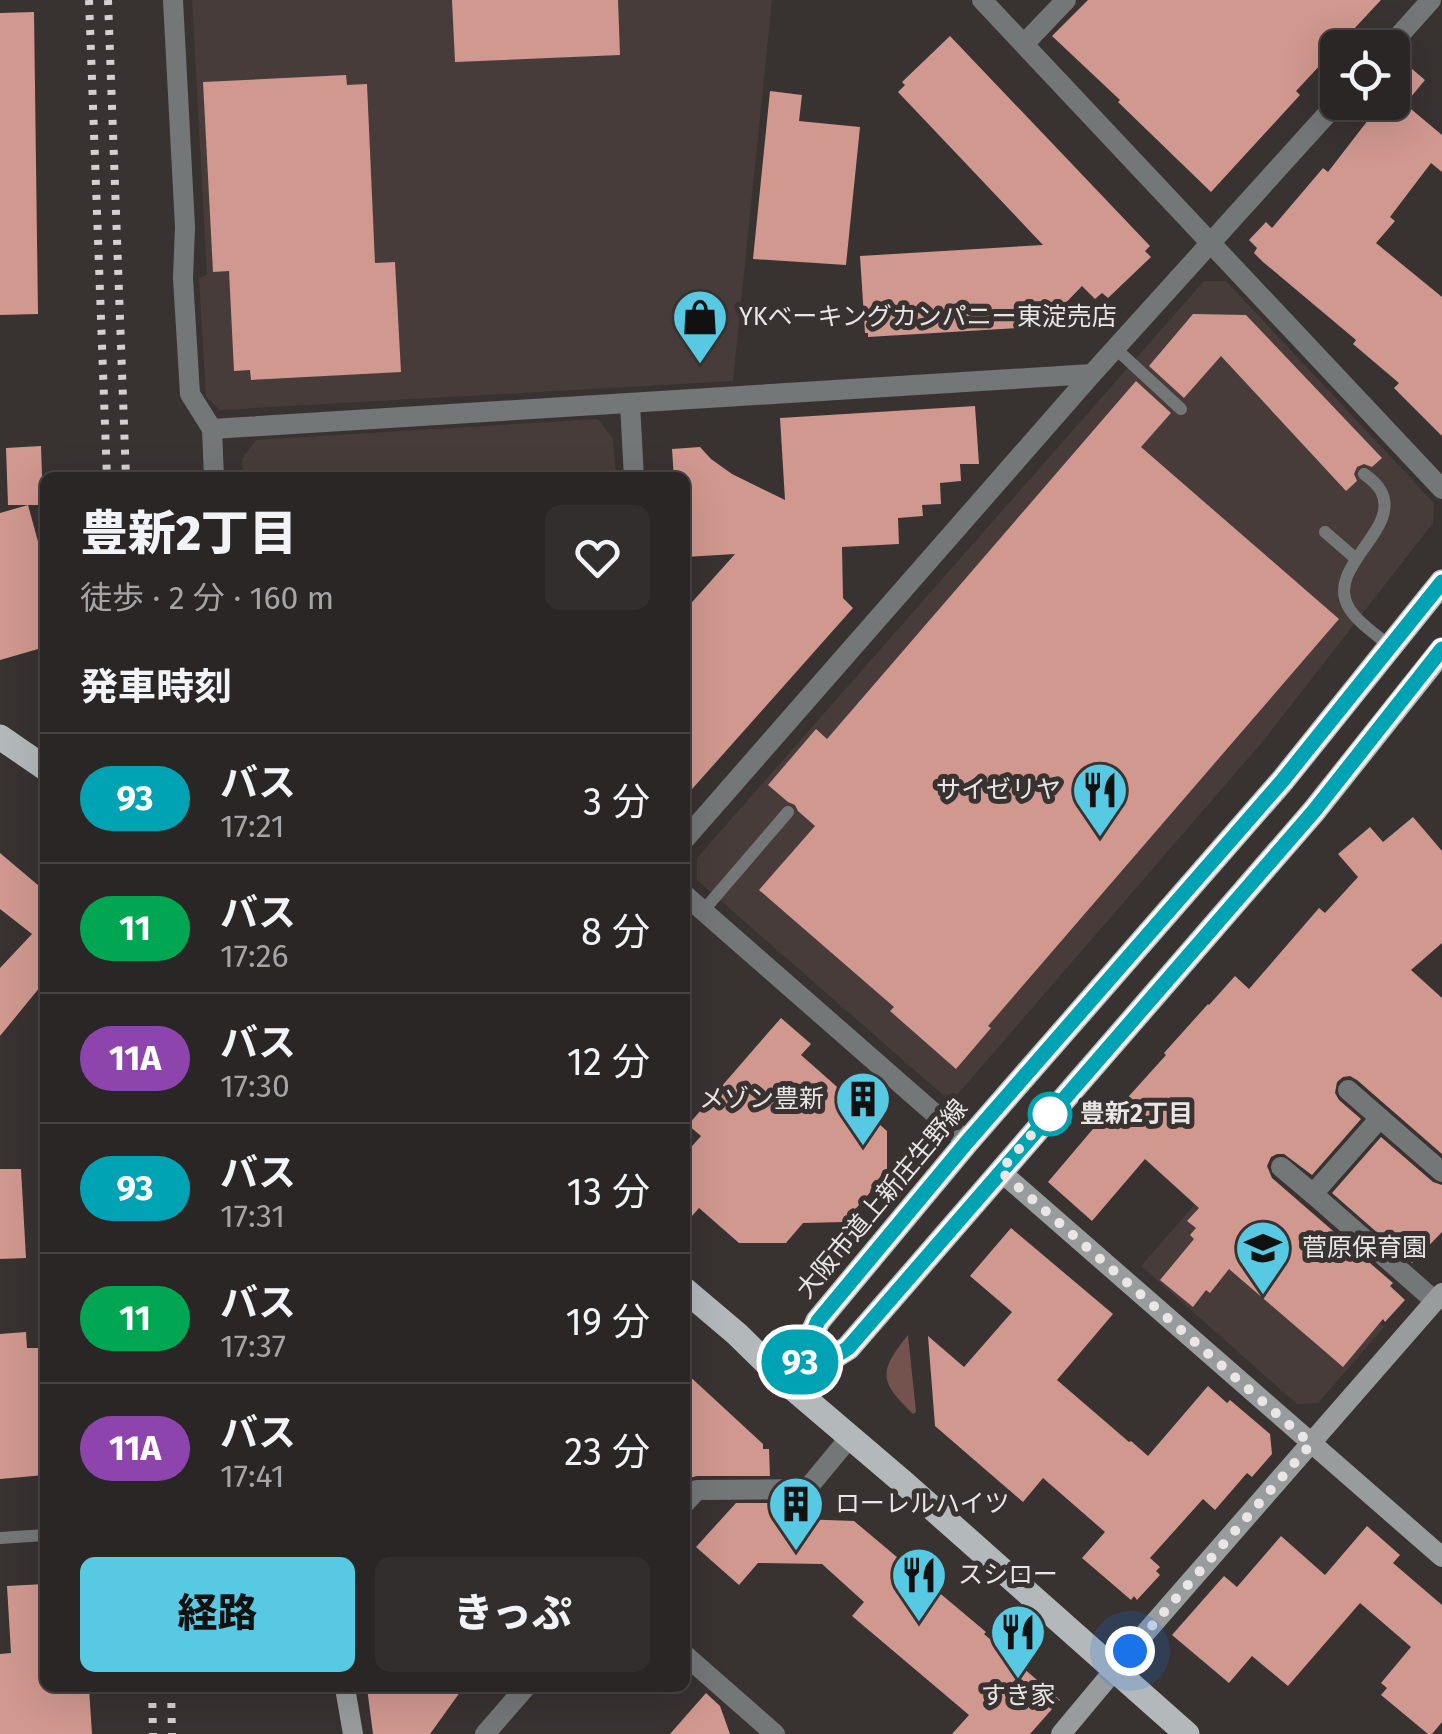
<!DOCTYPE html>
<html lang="ja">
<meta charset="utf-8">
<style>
:root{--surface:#2a2625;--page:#322e2d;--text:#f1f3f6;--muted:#a5a5a7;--line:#464342;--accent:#57c9e2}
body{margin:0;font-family:"Fira Sans","Noto Sans JP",sans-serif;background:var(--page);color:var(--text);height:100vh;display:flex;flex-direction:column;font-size:38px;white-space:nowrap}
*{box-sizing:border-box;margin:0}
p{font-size:32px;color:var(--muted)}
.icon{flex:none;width:55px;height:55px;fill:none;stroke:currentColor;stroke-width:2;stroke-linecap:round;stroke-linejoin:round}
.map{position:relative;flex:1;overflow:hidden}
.drawer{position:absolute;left:40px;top:472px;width:650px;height:1220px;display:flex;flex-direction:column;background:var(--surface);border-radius:15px;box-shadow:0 10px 40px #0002,0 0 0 2px var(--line)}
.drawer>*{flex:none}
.badge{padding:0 20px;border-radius:32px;font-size:35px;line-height:65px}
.controls{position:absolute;left:1320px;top:30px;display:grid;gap:20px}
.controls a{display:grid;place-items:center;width:90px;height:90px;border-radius:15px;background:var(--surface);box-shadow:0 10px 40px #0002,0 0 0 2px var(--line);font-size:50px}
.you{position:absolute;width:50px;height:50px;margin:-25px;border:8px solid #fff;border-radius:50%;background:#1a73e8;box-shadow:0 0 0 15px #1a73e833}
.map>.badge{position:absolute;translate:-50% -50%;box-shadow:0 0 0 5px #fff}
h2{padding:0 40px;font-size:38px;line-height:90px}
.round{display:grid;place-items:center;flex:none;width:105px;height:105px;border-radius:15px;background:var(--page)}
.summary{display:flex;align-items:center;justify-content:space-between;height:170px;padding:0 40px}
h1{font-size:48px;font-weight:800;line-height:75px}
.action{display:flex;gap:20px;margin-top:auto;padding:20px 40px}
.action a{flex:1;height:115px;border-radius:15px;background:var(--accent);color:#111;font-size:40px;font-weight:800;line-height:115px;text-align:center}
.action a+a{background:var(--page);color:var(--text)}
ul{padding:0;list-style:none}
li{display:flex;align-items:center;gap:30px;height:130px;padding:0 40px;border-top:2px solid var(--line)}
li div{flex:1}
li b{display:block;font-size:38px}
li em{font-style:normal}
li .badge{min-width:110px;font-weight:700;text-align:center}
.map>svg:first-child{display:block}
.built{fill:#483c3a}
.green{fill:#74534e}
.building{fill:#d0988f}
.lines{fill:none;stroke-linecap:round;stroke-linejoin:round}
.lane{stroke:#747778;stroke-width:12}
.street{stroke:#747778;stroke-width:20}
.secondary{stroke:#989c9d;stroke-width:20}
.primary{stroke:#b3b9bb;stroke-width:25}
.rail{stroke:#d4d0cf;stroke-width:8;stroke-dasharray:5 10;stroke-linecap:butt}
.line-casing{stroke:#fff;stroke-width:22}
.line{stroke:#00a3b4;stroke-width:15}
.walk{stroke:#e9e6e5;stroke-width:10;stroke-dasharray:0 18}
.stop-dot{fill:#fff;stroke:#00a3b4;stroke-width:5}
.labels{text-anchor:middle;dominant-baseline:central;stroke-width:10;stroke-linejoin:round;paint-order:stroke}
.poi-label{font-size:25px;fill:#e9e6e5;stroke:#383231;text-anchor:start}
.stop-label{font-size:25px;font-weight:bold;fill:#e9e6e5;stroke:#383231;text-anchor:start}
.street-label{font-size:25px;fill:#e9e6e5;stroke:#383231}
</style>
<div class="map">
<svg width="1442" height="1734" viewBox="0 0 1442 1734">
<rect width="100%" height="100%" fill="#383231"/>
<!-- built -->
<g class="built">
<path d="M 192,0 L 772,0 L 733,381 L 220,410 L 206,397 L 199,278 L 207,275 Z"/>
<path d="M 1204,281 L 1226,281 L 1434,503 L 1433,523 L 1264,740 L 951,1102 L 697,880 L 697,858 Z"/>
<path d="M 598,419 L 613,439 L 616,477 L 243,477 L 242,459 L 256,440 Z"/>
<path d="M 1217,1179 L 1384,1327 L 1318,1403 L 1297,1404 L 1141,1266 Z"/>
</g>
<!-- green -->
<path class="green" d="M 908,1335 L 916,1412 L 913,1414 C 879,1381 878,1372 908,1335 Z"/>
<!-- building -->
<g class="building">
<path d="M 452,0 L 618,0 L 620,55 L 455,62 Z"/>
<path d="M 1088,0 L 1381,0 L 1296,91 L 1300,95 L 1211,192 L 1118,102 L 1120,100 L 1052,36 Z"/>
<path d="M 34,12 L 38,314 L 0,315 L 0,13 Z"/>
<path d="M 950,36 L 1150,246 L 1145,251 L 1151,257 L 1108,298 L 1102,293 L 1095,299 L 1082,286 L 1057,312 L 1036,313 L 1036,327 L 868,337 L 868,333 L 865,333 L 860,256 L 1043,245 L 898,92 L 905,85 L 902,82 Z"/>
<path d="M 1398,57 L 1425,80 L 1405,104 L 1442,135 L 1442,172 L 1431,163 L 1390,217 L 1395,221 L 1376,243 L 1442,297 L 1442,436 L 1394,388 L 1399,383 L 1353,344 L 1356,340 L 1263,262 L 1254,253 L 1257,248 L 1249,240 L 1266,222 L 1272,228 L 1323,168 L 1328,172 L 1382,102 L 1392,102 L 1392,61 Z"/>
<path d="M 346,75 L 347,85 L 367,84 L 375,263 L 395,262 L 401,372 L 251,380 L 250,370 L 234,371 L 229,271 L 213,272 L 203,82 Z"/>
<path d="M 770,91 L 802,95 L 799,121 L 860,127 L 846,265 L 753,259 Z"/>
<path d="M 1193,314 L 1246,315 L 1382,458 L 1372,467 L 1364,464 L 1357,467 L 1354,474 L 1357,481 L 1346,491 L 1221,356 L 1184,398 L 1149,366 Z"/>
<path d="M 1136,381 L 1171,413 L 1141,447 L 1339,619 L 988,1026 L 991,1028 L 956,1069 L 890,1011 L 894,1007 L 759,890 L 815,826 L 798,811 L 795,805 L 788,802 L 768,785 L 816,729 L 827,739 Z"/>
<path d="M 975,406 L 979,464 L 960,464 L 961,481 L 940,483 L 941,504 L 922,505 L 923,516 L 898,518 L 899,544 L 842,547 L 843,598 L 853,608 L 685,797 L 685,610 L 735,554 L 685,557 L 685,478 L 674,478 L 672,449 L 700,447 L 711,459 L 732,474 L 785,500 L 780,418 Z"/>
<path d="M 41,446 L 43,505 L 8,505 L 6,448 Z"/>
<path d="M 28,505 L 45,567 L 45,647 L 0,660 L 0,513 Z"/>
<path d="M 1413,817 L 1442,851 L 1442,943 L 1411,970 L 1442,998 L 1442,1154 L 1357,1080 L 1350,1076 L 1343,1077 L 1337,1082 L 1335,1093 L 1339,1100 L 1361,1119 L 1312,1175 L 1284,1154 L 1277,1154 L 1271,1157 L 1267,1166 L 1272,1178 L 1393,1283 L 1390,1286 L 1405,1300 L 1385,1322 L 1383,1319 L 1343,1367 L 1229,1269 L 1210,1293 L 1206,1290 L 1193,1307 L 1160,1280 L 1194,1239 L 1190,1235 L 1196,1228 L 1187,1221 L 1199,1208 L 1145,1159 L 1092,1221 L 1048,1182 L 1098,1123 L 1102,1126 L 1166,1055 L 1164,1053 L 1208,1004 L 1209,1005 L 1235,976 L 1249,989 L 1319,908 L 1325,913 L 1358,877 L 1338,854 L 1370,827 L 1383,842 Z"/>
<path d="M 0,853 L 45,891 L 45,981 L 0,1036 L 0,968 L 32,934 L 0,909 Z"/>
<path d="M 781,1018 L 811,1044 L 801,1055 L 887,1131 L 887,1173 L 844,1222 L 803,1223 L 786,1243 L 739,1243 L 699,1208 L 685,1224 L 685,1154 L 701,1136 L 688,1125 Z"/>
<path d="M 1381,1137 L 1433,1182 L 1442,1185 L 1442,1232 L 1412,1263 L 1332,1193 Z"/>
<path d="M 0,1169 L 21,1169 L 26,1258 L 0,1259 Z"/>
<path d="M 1011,1228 L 1113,1314 L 1057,1380 L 1129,1442 L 1131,1441 L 1148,1456 L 1208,1386 L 1227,1403 L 1230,1400 L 1270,1434 L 1272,1454 L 1252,1477 L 1247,1473 L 1215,1510 L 1203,1499 L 1150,1558 L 1160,1567 L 1156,1571 L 1160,1575 L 1137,1600 L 1134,1596 L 1131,1600 L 1082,1558 L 1105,1532 L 1043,1478 L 1023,1502 L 935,1426 L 928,1336 L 964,1367 L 1012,1312 L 970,1276 Z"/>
<path d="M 26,1332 L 27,1348 L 38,1348 L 45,1475 L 0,1479 L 0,1334 Z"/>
<path d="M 685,1372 L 763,1444 L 763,1449 L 769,1449 L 770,1476 L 697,1476 L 685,1479 Z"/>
<path d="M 736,1503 L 771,1503 L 772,1518 L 854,1521 L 986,1632 L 984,1634 L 1060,1700 L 1030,1734 L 952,1734 L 969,1715 L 852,1616 L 864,1602 L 822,1564 L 758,1563 L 739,1585 L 696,1547 Z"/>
<path d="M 1367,1526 L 1400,1555 L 1393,1563 L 1442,1605 L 1442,1722 L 1432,1734 L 1428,1734 L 1381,1695 L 1387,1688 L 1381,1683 L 1411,1647 L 1360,1603 L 1288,1686 L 1252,1656 L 1229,1683 L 1172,1635 L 1224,1576 L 1237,1587 L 1281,1536 L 1325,1575 Z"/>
<path d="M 45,1584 L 45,1688 L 89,1688 L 92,1734 L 0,1734 L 0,1654 L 11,1653 L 7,1586 Z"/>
<path d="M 367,1688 L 463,1688 L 430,1734 L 373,1734 Z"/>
<path d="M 706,1693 L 720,1706 L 730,1734 L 670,1734 Z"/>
</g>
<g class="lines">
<!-- lane -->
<g class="lane">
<path d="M 1115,348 L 1181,409"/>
<path d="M 1364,474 C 1371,479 1377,484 1381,491 C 1402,530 1324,567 1349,608 C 1358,623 1377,635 1390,646"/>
<path d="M 1325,532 L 1355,558"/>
<path d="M 703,911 L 788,812"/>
<path d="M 0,1538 L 45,1535"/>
</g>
<!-- street -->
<g class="street">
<path d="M 173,0 L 185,227 L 183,278 L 190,394 L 212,429 L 214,478"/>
<path d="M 982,0 L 1442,489"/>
<path d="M 1024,44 L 1066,0"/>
<path d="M 1388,48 L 1431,0"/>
<path d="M 630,404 L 634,478"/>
<path d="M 212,429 L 1092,374"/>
<path d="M 685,839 L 1092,374 L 1338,102"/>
<path d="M 685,895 L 967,1142"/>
<path d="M 1348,1090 L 1380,1118"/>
<path d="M 1281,1167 L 1313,1194"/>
<path d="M 1435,1301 L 1313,1194 L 1380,1118 L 1442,1172"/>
<path d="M 685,1503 L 697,1490 L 807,1489 L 850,1437"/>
<path d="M 685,1655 L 775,1734"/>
<path d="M 485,1734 L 525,1688"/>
</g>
<!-- secondary -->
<g class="secondary">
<path d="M 1000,1171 L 1442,1557"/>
<path d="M 345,1688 L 353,1734"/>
<path d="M 1061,1734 L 1147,1631 L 1442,1293"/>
</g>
<!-- primary -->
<g class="primary">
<path d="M 0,737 L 45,768"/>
<path d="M 685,1290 L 737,1334 L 789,1385 L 904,1483 L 1187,1734"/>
<path d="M 789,1385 L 818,1321 L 967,1142 L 1283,780 L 1442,582"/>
<path d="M 789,1385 L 848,1348 L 1314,811 L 1442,650"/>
</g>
<!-- rail -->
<g class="rail">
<path d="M 89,0 L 107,478"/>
<path d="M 108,0 L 126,478"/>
<path d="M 152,1688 L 153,1734"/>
<path d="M 171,1688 L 172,1734"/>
</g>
</g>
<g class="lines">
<!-- line casing -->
<g class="line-casing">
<path id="line" d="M 1442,582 L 1283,780 L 967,1142 L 818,1321 L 789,1386 L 848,1348 L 1314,811 L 1442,649"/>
</g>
<!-- line -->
<use href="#line" class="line"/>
<!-- walk -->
<path class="walk" d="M 1050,1114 L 1052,1111 L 1000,1171 L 1311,1444 L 1130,1651"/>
</g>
<!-- icons -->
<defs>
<g id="shop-pin" transform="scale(2.875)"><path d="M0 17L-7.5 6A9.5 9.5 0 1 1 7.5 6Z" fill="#57c9e2" stroke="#383231"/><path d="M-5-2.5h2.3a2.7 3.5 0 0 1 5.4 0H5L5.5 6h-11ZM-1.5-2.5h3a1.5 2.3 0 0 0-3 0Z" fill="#111"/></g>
<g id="restaurant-pin" transform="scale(2.875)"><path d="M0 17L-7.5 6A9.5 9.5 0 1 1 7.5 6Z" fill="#57c9e2" stroke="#383231"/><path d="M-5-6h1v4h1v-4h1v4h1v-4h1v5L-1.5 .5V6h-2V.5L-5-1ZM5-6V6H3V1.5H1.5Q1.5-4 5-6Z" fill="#111"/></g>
<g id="building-pin" transform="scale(2.875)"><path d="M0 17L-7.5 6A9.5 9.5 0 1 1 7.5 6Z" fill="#57c9e2" stroke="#383231"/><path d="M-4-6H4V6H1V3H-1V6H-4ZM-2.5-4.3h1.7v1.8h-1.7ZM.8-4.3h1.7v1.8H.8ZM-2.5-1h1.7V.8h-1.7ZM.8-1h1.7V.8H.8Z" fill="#111"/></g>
<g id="school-pin" transform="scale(2.875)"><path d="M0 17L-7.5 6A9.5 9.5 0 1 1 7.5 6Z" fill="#57c9e2" stroke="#383231"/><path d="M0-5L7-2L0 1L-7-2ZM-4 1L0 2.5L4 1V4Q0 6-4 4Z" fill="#111"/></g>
</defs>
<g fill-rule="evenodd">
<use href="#shop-pin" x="700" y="317"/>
<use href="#restaurant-pin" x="1100" y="790"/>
<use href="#building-pin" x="863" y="1099"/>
<use href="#school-pin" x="1263" y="1248"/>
<use href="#building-pin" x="796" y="1504"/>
<use href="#restaurant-pin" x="919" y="1575"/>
<use href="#restaurant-pin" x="1018" y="1632"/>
</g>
<!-- markers -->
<circle class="stop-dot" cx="1050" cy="1114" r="20"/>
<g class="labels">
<!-- poi labels -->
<g class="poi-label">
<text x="739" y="317">YKベーキングカンパニー東淀売店</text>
<text x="1061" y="790" text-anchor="end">サイゼリヤ</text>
<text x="824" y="1099" text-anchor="end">メゾン豊新</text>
<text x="1302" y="1248">菅原保育園</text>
<text x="835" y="1504">ローレルハイツ</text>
<text x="958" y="1575">スシロー</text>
<text x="1018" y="1696" text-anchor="middle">すき家</text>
</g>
<!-- stop labels -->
<g class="stop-label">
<text x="1080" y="1114">豊新2丁目</text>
</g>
<!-- street labels -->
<g class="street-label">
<text transform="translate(882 1199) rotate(-50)">大阪市道上新庄生野線</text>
</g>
</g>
</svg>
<div class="controls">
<a><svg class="icon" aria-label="locate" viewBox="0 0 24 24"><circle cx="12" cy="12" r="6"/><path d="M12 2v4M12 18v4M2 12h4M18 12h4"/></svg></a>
</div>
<div class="you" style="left:1130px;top:1651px"></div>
<b class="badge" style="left:800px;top:1362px;background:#00a3b4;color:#fff">93</b>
<section class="drawer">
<div class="summary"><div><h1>豊新2丁目</h1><p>徒歩 · 2 分 · 160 m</p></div><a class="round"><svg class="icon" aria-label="heart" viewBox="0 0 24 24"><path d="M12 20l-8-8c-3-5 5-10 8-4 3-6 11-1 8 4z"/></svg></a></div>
<h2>発車時刻</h2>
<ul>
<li><span class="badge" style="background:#00a3b4;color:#fff">93</span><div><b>バス</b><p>17:21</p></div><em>3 分</em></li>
<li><span class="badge" style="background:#00a651;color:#fff">11</span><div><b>バス</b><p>17:26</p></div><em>8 分</em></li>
<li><span class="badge" style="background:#8e44ad;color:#fff">11A</span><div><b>バス</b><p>17:30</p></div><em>12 分</em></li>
<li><span class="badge" style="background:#00a3b4;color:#fff">93</span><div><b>バス</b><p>17:31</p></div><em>13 分</em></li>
<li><span class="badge" style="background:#00a651;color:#fff">11</span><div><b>バス</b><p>17:37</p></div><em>19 分</em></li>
<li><span class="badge" style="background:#8e44ad;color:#fff">11A</span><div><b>バス</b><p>17:41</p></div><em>23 分</em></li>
</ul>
<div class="action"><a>経路</a><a>きっぷ</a></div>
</section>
</div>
